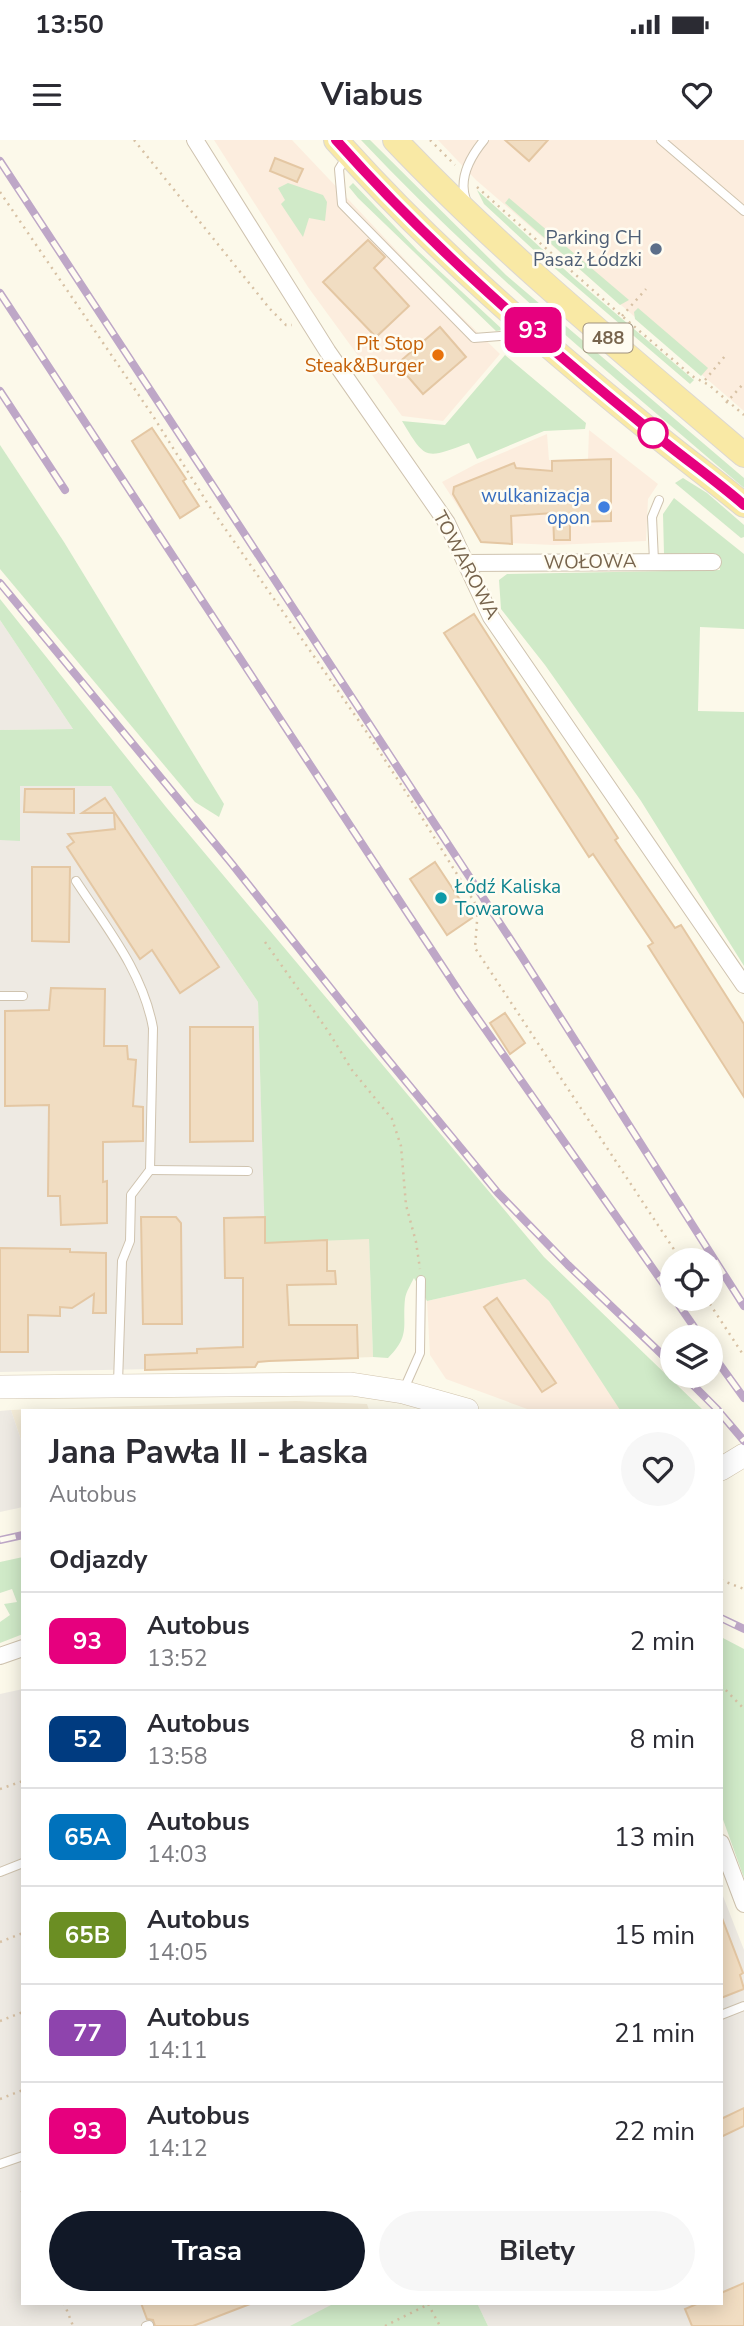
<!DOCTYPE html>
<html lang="pl">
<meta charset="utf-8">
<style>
:root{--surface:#fff;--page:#f7f7f7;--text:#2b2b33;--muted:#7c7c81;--line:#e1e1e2;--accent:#111827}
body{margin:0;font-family:"Nunito Sans",sans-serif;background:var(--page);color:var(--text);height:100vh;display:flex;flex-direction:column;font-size:26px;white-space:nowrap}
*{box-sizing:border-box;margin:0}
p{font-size:23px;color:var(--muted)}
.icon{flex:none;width:38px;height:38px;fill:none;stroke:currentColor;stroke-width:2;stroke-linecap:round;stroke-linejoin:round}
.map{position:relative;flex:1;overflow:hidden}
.side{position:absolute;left:21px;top:1269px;width:702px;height:896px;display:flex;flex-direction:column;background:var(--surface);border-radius:0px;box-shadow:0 4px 18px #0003}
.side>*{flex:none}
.badge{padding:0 14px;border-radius:10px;font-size:24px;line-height:46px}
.fabs{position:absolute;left:660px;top:1108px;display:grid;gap:14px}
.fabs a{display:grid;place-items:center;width:63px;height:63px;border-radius:50%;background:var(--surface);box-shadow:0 4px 18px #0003;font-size:35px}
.map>.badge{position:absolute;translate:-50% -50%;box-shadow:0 0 0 4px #fff}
h2{padding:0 28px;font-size:26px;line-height:63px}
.round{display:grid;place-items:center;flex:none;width:74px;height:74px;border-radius:37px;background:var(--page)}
.overview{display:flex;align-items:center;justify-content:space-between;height:119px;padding:0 28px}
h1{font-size:33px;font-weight:700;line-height:52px}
.cta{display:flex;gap:14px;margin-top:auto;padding:14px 28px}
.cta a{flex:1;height:80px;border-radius:42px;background:var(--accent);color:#fff;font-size:28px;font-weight:700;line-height:80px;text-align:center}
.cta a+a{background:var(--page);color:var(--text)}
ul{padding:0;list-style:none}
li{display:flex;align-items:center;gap:21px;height:98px;padding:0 28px;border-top:2px solid var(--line)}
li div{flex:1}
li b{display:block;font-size:26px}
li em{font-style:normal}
li .badge{min-width:77px;font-weight:700;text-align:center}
.status{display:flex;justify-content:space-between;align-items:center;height:49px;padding:0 35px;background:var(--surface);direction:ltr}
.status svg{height:19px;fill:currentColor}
header{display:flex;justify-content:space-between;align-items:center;height:91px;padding:0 28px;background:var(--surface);font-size:32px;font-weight:700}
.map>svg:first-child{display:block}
.residential{fill:#f4ecd8}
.commercial{fill:#fcedde}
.industrial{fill:#eeeae3}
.green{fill:#d0eac8}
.building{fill:#f1ddc2;stroke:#e4c7a3;stroke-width:2}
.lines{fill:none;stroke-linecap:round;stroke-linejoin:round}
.lane-casing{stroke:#cfc3af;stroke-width:10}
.street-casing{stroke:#cfc3af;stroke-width:18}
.secondary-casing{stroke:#d1c4ad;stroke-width:24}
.primary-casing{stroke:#dcd7d1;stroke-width:26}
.path{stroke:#d7c1a4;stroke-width:2.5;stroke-dasharray:2 5;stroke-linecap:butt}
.lane{stroke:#fff;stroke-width:8}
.street{stroke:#fff;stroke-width:16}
.secondary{stroke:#fff;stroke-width:23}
.primary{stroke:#f9e9a5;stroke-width:24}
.rail-casing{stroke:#bea7c7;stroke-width:8}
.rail{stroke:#fffcf1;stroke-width:5;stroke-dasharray:16;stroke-linecap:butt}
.line-casing{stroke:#fff;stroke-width:16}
.line{stroke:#e6007e;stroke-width:10}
.service-dot{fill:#5c6f8a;stroke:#fffcf1;stroke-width:2.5}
.food-dot{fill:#e8710a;stroke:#fffcf1;stroke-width:2.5}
.stop-dot{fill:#fff;stroke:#e6007e;stroke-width:3.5}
.shop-dot{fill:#3f7fe0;stroke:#fffcf1;stroke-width:2.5}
.culture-dot{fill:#0f9aa8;stroke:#fffcf1;stroke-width:2.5}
.labels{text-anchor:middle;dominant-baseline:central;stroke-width:5;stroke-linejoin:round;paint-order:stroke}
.shield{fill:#fffcf1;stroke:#a0927e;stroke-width:2}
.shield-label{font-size:18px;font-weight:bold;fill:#77644d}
.service-label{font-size:19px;fill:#4e5e75;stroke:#fffcf1;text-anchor:end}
.food-label{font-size:19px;fill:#c56008;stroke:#fffcf1;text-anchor:end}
.shop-label{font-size:19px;fill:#366cbe;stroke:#fffcf1;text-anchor:end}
.street-label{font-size:19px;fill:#77644d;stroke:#fffcf1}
.culture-label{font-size:19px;fill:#0d838f;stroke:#fffcf1;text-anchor:start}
</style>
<div class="status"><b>13:50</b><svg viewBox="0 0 49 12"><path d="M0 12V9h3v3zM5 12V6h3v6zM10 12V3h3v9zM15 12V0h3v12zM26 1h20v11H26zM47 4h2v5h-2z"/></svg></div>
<header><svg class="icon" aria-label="menu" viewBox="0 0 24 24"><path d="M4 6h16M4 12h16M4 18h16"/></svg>Viabus<svg class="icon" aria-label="heart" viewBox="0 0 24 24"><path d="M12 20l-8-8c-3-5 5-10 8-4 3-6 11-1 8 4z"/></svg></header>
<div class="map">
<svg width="744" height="2186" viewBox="0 0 744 2186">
<rect width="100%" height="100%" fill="#fcf9ea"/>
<!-- residential -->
<g class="residential">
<path d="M 369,1098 L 373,1217 L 269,1221 L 265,1103 Z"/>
<path d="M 296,1261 L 367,1264 L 369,1270 L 23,1270 L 23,1306 L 11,1270 Z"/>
</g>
<!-- commercial -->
<g class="commercial">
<path d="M 214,0 L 292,0 L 436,152 L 500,214 L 443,281 L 402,276 L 308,147 Z"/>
<path d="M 438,0 L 744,0 L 744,271 L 476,40 Z"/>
<path d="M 589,290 L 658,344 L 648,359 L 646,401 L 554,405 L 481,402 L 442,342 L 476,324 L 547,294 L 549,320 L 588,319 Z"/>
<path d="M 525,1139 L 549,1161 L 621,1270 L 530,1270 L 446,1239 L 430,1215 L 427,1161 Z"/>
</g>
<!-- industrial -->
<g class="industrial">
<path d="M 0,480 L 73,589 L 0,590 Z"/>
<path d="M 19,646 L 111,646 L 258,862 L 269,1221 L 258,1222 L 255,1227 L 0,1232 L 0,700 L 20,700 Z"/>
<path d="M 11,1270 L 23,1306 L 23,1367 L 0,1372 L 0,1271 Z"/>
<path d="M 23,1549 L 23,2163 L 344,2163 L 299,2186 L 0,2186 L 0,1554 Z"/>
<path d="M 721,1751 L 744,1810 L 744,2186 L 488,2186 L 477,2163 L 721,2163 Z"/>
</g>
<!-- green -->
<g class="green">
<path d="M 361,0 L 370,0 L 506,135 L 744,338 L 744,348 C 612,236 480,126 361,0 Z"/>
<path d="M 288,43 L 323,55 L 327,62 L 325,81 L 309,78 L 303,97 L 281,64 L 285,60 L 278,48 Z"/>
<path d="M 353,43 L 418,111 L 503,190 L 496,191 L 358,58 L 349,47 Z"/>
<path d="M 477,50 L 574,138 L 694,240 L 690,244 L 538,114 L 484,64 Z"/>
<path d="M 509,58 L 629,160 L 620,165 L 505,63 Z"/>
<path d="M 638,168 L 708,228 L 701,236 L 635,179 L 634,172 Z"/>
<path d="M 505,215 L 586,283 L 585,289 L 544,291 L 477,319 L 469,303 C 425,319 426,321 402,281 L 445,285 Z"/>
<path d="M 0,305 L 64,402 L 224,664 L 219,677 L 195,662 L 0,429 Z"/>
<path d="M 683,338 L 707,353 L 744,385 L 744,397 L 741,398 L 675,343 Z"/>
<path d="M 674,358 L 744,414 L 744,489 L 700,487 L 698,571 L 744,572 L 744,826 L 641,661 L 545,525 L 501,469 L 499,440 L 507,434 L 720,430 L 719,415 L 664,414 L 663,374 Z"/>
<path d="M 0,459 L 166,667 L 544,1117 L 703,1270 L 620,1270 L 549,1161 L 525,1139 L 427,1161 L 414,1138 C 411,1144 406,1152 405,1159 C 402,1186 411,1195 388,1218 L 373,1217 L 369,1099 L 265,1103 L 258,862 L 111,646 L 20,646 L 20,701 L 0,700 L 0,590 L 73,589 L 0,480 Z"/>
<path d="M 23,1417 L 23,1494 L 0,1503 L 0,1482 L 10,1475 L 4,1464 L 17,1462 L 12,1449 L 0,1453 L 0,1422 Z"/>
<path d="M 721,1497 L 744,1509 L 744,1738 L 721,1674 Z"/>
<path d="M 335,2163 L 477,2163 L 488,2186 L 290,2186 Z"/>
</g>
<!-- building -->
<g class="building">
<path d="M 505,0 L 548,0 L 529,21 Z"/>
<path d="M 275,18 L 303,29 L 297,42 L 270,31 Z"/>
<path d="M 368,100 L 385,117 L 374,128 L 409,166 L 376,197 L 323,142 Z"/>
<path d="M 440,187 L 466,217 L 423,254 L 397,224 Z"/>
<path d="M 152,288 L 186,339 L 183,341 L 199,366 L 180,378 L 132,301 Z"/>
<path d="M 611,319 L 611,381 L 570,382 L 570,400 L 554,400 L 553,373 L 511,376 L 512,404 L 481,402 L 453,354 L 454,347 L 514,323 L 516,328 L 552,331 L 552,321 Z"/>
<path d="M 474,474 L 618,698 L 615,700 L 675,788 L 681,785 L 744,884 L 744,957 L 648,806 L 653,803 L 593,714 L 589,717 L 444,493 Z"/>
<path d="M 25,649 L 74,649 L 74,673 L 24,672 Z"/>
<path d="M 105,658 L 219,827 L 180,853 L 152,810 L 140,819 L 67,707 L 74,702 L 68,694 L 115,689 L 114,673 L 82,673 Z"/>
<path d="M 435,722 L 472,778 L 447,795 L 410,739 Z"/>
<path d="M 32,727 L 70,727 L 69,802 L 32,801 Z"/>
<path d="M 51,848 L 105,849 L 104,906 L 127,906 L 128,919 L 136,920 L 133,966 L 143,967 L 143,1001 L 103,1002 L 103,1042 L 107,1041 L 107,1083 L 61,1085 L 60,1056 L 48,1056 L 49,965 L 5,966 L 5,871 L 49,870 Z"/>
<path d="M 505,873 L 525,903 L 510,914 L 490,883 Z"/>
<path d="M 190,887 L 253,887 L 253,1001 L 190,1002 Z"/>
<path d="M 141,1077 L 176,1077 L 181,1083 L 182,1184 L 143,1184 Z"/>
<path d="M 265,1077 L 265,1103 L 327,1100 L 327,1131 L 335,1131 L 336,1144 L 287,1145 L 289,1185 L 357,1185 L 358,1218 L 269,1221 L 258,1222 L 255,1227 L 145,1230 L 145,1215 L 197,1213 L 197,1209 L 243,1207 L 243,1138 L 225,1138 L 224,1078 Z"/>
<path d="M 0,1108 L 70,1109 L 70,1112 L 106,1113 L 106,1173 L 93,1173 L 94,1154 L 72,1168 L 60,1167 L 60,1176 L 28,1175 L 28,1212 L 0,1212 Z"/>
<path d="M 497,1158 L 556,1243 L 542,1252 L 484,1167 Z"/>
<path d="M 722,1778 L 743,1833 L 740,1835 L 744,1849 L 721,1858 Z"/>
<path d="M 744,1968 L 744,1986 L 721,1997 L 721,1979 Z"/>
<path d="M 744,2143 L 744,2186 L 692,2186 L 685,2169 L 699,2163 L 721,2163 L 721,2153 Z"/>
<path d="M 141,2163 L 250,2163 L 250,2164 L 193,2186 L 155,2186 L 153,2180 L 147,2179 Z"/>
</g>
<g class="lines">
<!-- lane casing -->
<g class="lane-casing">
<g id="lane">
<path d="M 661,0 L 744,71"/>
<path d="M 347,16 L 339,29 L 342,64 L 474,198 L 527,194"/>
<path d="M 466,60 C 458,38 470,17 484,0"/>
<path d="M 654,421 L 652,377 L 659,360"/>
<path d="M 76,741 C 106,787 143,832 153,888 L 150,1030 L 131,1055 L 130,1101 L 122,1121 L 118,1243"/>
<path d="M 0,856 L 23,856"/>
<path d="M 150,1030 L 248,1031"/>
<path d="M 404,1249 L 420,1213 L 421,1140"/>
<path d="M 0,1732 L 23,1723"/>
<path d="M 721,1875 L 744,1866"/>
<path d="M 0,2024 L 23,2016"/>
<path d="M 146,2186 L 149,2185"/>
</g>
</g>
<!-- street casing -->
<g class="street-casing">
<g id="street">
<path d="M 195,0 L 328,212 L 447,383 L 491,477 L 744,845"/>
<path d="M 467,423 L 713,422"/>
<path d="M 0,1516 L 23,1508"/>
<path d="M 721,1703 L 744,1764"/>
</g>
</g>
<!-- secondary casing -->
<g class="secondary-casing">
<g id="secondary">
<path d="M 0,1247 L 351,1244 L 403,1252 L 467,1270"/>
<path d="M 721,1329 L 744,1315"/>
</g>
</g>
<!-- primary casing -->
<g class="primary-casing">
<g id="primary">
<path d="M 336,0 C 431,107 541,202 652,292 C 682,317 714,340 744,365"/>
<path d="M 395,0 C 503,114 625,213 744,315"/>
</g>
</g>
<!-- path -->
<g class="path">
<path d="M 134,0 L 270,169 L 286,185 L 292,185"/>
<path d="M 430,0 L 455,25"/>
<path d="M 477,47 L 622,176 L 692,236 L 709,245 L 744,275"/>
<path d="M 0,52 L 153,276 L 208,364 L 368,594 L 411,660 L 478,768 L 475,808 L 681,1120"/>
<path d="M 622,176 L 646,149"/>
<path d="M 705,240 L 725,216"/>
<path d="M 726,263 L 744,243"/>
<path d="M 265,802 L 328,891 L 352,930 L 392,979 L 401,1006 L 406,1065 L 416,1102 L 420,1129"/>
<path d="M 706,1158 L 744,1216"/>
<path d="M 721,1440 L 744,1449"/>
<path d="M 721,1545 L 744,1569"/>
<path d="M 0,1649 L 23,1641"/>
<path d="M 0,1802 L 23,1793"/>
<path d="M 0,1881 L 23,1872"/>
<path d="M 0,1959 L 23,1950"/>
<path d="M 23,2047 L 20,2047 L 23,2054"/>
<path d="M 64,2163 L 73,2186"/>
<path d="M 428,2164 L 440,2186"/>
<path d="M 385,2186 L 431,2163"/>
</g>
<!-- lane -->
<use href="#lane" class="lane"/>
<!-- street -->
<use href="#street" class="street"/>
<!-- secondary -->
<use href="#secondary" class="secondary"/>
<!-- primary -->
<use href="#primary" class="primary"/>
<!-- rail casing -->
<g class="rail-casing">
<g id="rail">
<path d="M 0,21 L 522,817 L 744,1166"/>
<path d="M 0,153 L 462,856 L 672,1156"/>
<path d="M 0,251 L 65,350"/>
<path d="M 0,443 L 232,724 L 371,899 L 498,1053 L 568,1125 L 672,1224"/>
<path d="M 674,1158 L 701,1197"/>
<path d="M 710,1211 L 744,1258"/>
<path d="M 684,1236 L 718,1270"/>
<path d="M 721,1274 L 744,1301"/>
<path d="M 0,1400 L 23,1395"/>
<path d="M 721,1478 L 744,1489"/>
</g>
</g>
<!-- rail -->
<use href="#rail" class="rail"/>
</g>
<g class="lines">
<!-- line casing -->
<g class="line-casing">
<path id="line" d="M 336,0 C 431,107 541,202 652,292 C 682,317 714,339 744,365"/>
</g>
<!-- line -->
<use href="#line" class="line"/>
</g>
<!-- markers -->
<circle class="service-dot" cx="656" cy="109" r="7"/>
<circle class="food-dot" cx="438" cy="215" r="7"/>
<circle class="stop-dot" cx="653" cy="293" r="14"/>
<circle class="shop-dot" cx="604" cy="367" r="7"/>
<circle class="culture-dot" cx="441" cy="758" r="7"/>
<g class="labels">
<!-- shield labels -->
<rect class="shield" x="583.5" y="183.5" width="49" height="29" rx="5"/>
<g class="shield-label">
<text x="608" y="198">488</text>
</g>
<!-- service labels -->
<g class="service-label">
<text x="642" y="98">Parking CH<tspan x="642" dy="22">Pasaż Łódzki</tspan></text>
</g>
<!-- food labels -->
<g class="food-label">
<text x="424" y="204">Pit Stop<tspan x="424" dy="22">Steak&amp;Burger</tspan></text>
</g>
<!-- shop labels -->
<g class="shop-label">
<text x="590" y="356">wulkanizacja<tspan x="590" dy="22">opon</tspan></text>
</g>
<!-- street labels -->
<g class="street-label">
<text transform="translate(590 422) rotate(-1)">WOŁOWA</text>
<text transform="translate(466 425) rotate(62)">TOWAROWA</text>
</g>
<!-- culture labels -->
<g class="culture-label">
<text x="455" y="747">Łódź Kaliska<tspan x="455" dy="22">Towarowa</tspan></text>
</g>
</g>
</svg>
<div class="fabs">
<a><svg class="icon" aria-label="locate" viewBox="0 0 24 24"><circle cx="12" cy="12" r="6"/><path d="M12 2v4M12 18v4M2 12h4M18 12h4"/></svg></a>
<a><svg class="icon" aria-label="layers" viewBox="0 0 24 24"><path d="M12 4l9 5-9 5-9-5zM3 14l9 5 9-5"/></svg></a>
</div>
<b class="badge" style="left:533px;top:190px;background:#e6007e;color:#fff">93</b>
<section class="side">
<div class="overview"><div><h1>Jana Pawła II - Łaska</h1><p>Autobus</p></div><a class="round"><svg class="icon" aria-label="heart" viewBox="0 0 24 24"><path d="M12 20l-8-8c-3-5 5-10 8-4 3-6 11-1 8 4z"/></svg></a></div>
<h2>Odjazdy</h2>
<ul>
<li><span class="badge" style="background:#e6007e;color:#fff">93</span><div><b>Autobus</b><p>13:52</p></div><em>2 min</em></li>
<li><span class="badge" style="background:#003b80;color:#fff">52</span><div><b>Autobus</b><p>13:58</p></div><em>8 min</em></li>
<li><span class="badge" style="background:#0072bc;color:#fff">65A</span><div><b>Autobus</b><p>14:03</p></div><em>13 min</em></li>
<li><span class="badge" style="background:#6b8e23;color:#fff">65B</span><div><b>Autobus</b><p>14:05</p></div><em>15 min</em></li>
<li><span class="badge" style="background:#8e44ad;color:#fff">77</span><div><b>Autobus</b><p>14:11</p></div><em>21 min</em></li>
<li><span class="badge" style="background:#e6007e;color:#fff">93</span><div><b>Autobus</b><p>14:12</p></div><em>22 min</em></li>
</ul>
<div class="cta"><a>Trasa</a><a>Bilety</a></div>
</section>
</div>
